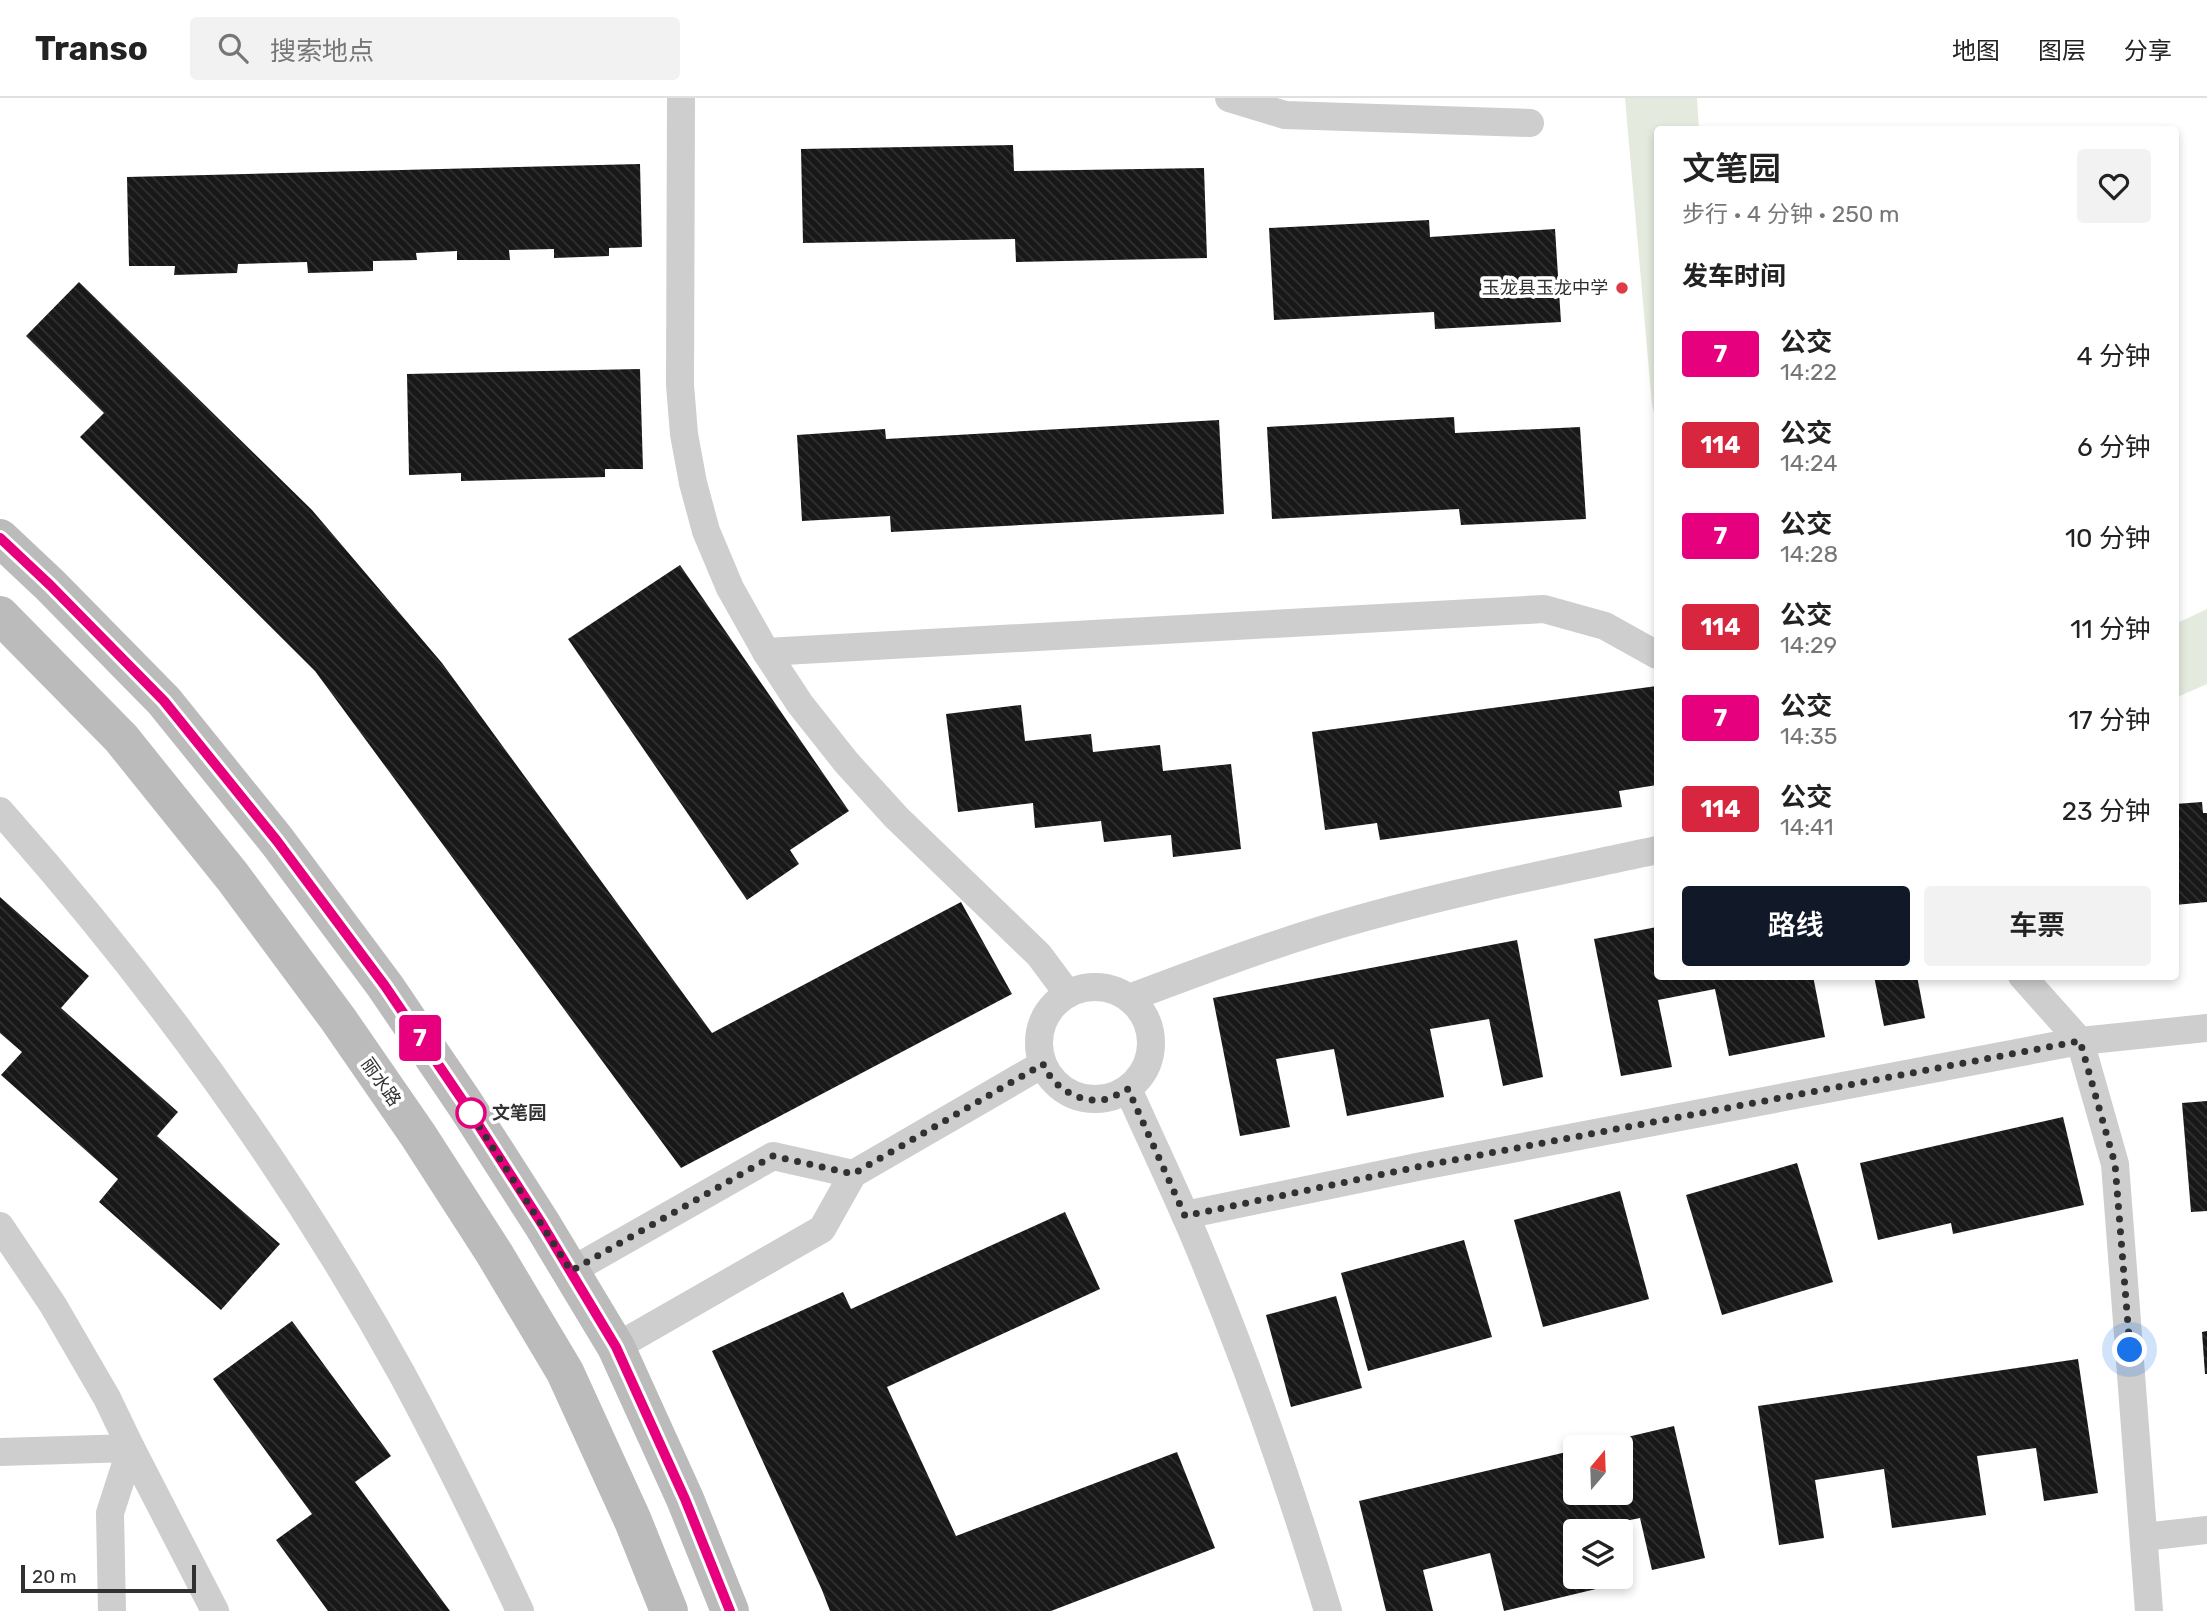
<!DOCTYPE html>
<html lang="zh">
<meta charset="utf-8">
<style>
:root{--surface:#fff;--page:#f2f2f2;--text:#222;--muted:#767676;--line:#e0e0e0;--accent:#111827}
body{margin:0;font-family:Rubik,"Noto Sans SC",sans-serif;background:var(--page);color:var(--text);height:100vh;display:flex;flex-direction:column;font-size:26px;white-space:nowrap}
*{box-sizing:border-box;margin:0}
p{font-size:23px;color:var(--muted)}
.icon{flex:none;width:38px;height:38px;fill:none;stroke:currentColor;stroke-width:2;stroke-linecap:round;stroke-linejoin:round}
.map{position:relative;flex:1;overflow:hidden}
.side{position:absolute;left:1654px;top:28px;width:525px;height:854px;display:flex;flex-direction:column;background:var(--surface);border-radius:7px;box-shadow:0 4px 10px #0003}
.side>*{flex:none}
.badge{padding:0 14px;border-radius:5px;font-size:24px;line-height:46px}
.needle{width:46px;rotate:19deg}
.fabs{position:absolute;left:1563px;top:1337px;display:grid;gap:14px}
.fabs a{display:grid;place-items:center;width:70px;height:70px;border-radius:7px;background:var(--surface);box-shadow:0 4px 10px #0003;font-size:35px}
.scale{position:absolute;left:21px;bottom:18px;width:175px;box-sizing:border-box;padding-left:7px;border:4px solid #313131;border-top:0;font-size:19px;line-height:24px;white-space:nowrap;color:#313131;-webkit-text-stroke:5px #fff;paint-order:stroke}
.you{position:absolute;width:35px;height:35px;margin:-18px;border:5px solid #fff;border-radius:50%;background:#1a73e8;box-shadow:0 0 0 10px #1a73e833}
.map>.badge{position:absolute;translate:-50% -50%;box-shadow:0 0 0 4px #fff}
h2{padding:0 28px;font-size:26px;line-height:63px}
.round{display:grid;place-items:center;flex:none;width:74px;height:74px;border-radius:7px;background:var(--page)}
.head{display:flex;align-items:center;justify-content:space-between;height:119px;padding:0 28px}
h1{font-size:33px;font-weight:600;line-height:52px}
.primary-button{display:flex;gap:14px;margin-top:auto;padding:14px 28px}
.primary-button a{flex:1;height:80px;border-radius:7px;background:var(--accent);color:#fff;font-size:28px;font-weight:600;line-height:80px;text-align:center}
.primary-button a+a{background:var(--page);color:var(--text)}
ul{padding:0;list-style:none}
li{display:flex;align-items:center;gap:21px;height:91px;padding:0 28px}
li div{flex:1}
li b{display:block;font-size:26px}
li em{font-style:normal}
li .badge{min-width:77px;font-weight:700;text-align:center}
header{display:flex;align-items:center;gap:42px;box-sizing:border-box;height:98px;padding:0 35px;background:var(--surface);border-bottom:2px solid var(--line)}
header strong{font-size:33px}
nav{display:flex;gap:38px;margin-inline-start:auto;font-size:24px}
.search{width:490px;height:63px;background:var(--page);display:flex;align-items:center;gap:18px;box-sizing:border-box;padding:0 24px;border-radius:7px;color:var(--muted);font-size:26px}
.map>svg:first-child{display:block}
.pitch{fill:#e4eadd}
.building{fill:url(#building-back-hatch)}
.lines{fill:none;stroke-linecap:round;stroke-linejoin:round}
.lane{stroke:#cecece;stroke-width:28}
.secondary{stroke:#bbb;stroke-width:38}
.line-casing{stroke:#fff;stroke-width:16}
.line{stroke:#e6007e;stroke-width:10}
.walk{stroke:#313131;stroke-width:7;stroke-dasharray:0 12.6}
.poi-dot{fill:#e03b45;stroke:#fff;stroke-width:2.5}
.stop-dot{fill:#fff;stroke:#e6007e;stroke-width:3.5}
.labels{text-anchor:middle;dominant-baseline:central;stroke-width:7;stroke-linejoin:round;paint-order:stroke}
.poi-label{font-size:18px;fill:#313131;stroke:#fff;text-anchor:end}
.street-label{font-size:18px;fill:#313131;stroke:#fff}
.stop-label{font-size:18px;font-weight:bold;fill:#313131;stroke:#fff;text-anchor:start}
</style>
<header>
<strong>Transo</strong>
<div class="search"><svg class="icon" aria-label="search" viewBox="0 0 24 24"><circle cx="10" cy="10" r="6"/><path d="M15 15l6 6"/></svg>搜索地点</div>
<nav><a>地图</a><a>图层</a><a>分享</a></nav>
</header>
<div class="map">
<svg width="2207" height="1513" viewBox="0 0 2207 1513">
<defs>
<pattern id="building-back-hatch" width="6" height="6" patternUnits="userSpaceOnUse" patternTransform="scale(1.75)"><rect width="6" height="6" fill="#181818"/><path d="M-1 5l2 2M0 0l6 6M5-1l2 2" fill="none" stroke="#313131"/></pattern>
</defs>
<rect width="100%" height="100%" fill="#fff"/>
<!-- pitch -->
<g class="pitch">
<path d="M 1625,0 L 1697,0 L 1699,31 L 1657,32 L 1657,328 L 1652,307 Z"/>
<path d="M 2207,511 L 2207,586 L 2175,600 L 2175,526 Z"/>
</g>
<!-- building -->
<g class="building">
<path d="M 1013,47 L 1014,73 L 1204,70 L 1207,160 L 1016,164 L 1015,141 L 803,145 L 801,51 Z"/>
<path d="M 640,66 L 642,149 L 609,150 L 609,158 L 554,160 L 554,151 L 509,152 L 510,162 L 457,162 L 457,153 L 416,155 L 417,162 L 373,163 L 373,173 L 308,175 L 307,164 L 238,166 L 237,175 L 174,177 L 175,168 L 129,168 L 127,79 Z"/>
<path d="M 1429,122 L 1430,139 L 1555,131 L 1561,224 L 1435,231 L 1434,214 L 1274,222 L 1269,130 Z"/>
<path d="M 79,184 L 312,412 L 442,565 L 712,935 L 961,804 L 1012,896 L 681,1070 L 315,573 L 80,339 L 104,315 L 26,238 Z"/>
<path d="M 640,271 L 643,371 L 605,371 L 605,379 L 461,383 L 461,375 L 409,377 L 407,276 Z"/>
<path d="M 1454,319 L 1455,335 L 1580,329 L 1586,421 L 1461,427 L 1459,411 L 1272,421 L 1267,329 Z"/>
<path d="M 1219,322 L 1224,416 L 891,434 L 890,418 L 802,423 L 797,337 L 885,331 L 886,341 Z"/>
<path d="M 680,467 L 849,713 L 790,752 L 799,766 L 747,802 L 568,541 Z"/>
<path d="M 1657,588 L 1657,687 L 1619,693 L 1622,709 L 1380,742 L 1377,725 L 1325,732 L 1312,634 Z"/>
<path d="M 1021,607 L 1025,643 L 1091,636 L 1093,654 L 1160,647 L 1163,673 L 1231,666 L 1241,751 L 1173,759 L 1171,737 L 1104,744 L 1101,723 L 1035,730 L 1033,705 L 958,714 L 946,616 Z"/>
<path d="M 2202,704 L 2203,715 L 2207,715 L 2207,804 L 2175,807 L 2175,706 Z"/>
<path d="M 0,799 L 89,878 L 61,910 L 178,1014 L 157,1038 L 280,1146 L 221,1212 L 99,1104 L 118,1081 L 1,977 L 22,954 L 0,935 Z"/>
<path d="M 1657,829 L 1657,878 L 1813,878 L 1825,939 L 1729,958 L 1715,891 L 1658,902 L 1672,969 L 1621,978 L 1594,841 Z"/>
<path d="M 1517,842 L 1543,979 L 1503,988 L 1489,921 L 1430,931 L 1444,999 L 1347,1018 L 1334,951 L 1276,961 L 1290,1029 L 1240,1038 L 1213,900 Z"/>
<path d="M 1874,878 L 1917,878 L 1925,920 L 1884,928 Z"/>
<path d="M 2207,1003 L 2207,1113 L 2191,1114 L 2182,1005 Z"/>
<path d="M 2063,1019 L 2084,1107 L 1953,1136 L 1951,1125 L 1878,1142 L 1860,1065 Z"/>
<path d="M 1797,1065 L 1833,1184 L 1722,1217 L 1686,1097 Z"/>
<path d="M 1620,1093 L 1649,1201 L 1543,1229 L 1514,1122 Z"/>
<path d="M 1065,1114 L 1100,1191 L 887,1289 L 956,1438 L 1177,1354 L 1215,1450 L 1051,1513 L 830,1513 L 822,1492 L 712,1253 L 843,1194 L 851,1211 Z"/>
<path d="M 1464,1142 L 1492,1239 L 1368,1273 L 1341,1175 Z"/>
<path d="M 1336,1198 L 1362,1290 L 1291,1309 L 1266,1217 Z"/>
<path d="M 292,1223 L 391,1358 L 355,1384 L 450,1513 L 328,1513 L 276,1442 L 312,1416 L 213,1281 Z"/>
<path d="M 2207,1233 L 2207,1276 L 2205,1276 L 2202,1234 Z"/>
<path d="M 2078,1261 L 2098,1395 L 2044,1403 L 2036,1350 L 1977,1358 L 1986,1417 L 1892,1430 L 1884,1371 L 1815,1382 L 1824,1440 L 1779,1447 L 1758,1308 Z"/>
<path d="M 1674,1328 L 1705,1460 L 1652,1472 L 1640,1420 L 1575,1433 L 1575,1479 L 1593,1479 L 1596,1491 L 1504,1513 L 1490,1455 L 1423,1472 L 1433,1513 L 1386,1513 L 1359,1403 L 1575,1352 L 1575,1395 L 1620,1395 L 1620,1349 L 1589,1348 Z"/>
</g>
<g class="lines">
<!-- lane -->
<g class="lane">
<path d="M 681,0 L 680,287 L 684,336 L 693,385 L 706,433 L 730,490 L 766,554 L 800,606 L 846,664 L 896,719 L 1039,857 L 1068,896"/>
<path d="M 1229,0 L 1285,17 L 1530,25"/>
<path d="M 766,554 L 1544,511 L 1605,528 L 1657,557"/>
<path d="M 0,713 C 153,885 291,1075 402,1276 C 444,1354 483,1433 520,1513"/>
<path d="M 2022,878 L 2080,943 L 2115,1066 L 2149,1513"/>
<circle cx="1095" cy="945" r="56"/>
<path d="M 1129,900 C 1207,871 1285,841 1366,819 C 1462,792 1560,773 1657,752"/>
<path d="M 1128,991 C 1152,1045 1178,1098 1200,1152 C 1249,1270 1291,1391 1328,1513"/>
<path d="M 1185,1117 L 1422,1068 L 2080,943 L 2207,930"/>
<path d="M 0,1128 L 53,1207 L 107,1300 L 131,1350 L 215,1513"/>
<path d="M 571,1173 L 773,1058 L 853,1076"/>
<path d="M 616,1249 L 822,1131 L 853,1076 L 1043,966"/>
<path d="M 0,1354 L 131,1350 L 110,1415 L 112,1513"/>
<path d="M 2144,1439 L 2207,1432"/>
</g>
<!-- secondary -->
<g class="secondary">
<path d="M 0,440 L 50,487 L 164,603 L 277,743 L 385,888 L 465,1006 L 542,1126 L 616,1249 L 685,1401 L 730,1513"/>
<path d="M 0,517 L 121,640 L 232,778 L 338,921 L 418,1037 L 494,1155 L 565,1274 L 633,1423 L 669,1513"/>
</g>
</g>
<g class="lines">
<!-- line casing -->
<g class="line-casing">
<path id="line" d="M 0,440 L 50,487 L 164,603 L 277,743 L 385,888 L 465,1006 L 542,1126 L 616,1249 L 685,1401 L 730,1513"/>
</g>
<!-- line -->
<use href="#line" class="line"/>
<!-- walk -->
<path class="walk" d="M 471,1015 L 465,1006 L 571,1173 L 773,1058 L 853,1076 L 1043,966 C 1053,990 1081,1007 1107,1001 C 1114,999 1122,994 1128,991 L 1185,1118 L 1422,1068 L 2080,943 L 2115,1066 L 2130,1252"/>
</g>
<!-- markers -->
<circle class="poi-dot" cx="1622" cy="190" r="7"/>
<circle class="stop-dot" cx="471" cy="1015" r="14"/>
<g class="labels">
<!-- poi labels -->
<g class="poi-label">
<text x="1608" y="190">玉龙县玉龙中学</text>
</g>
<!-- street labels -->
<g class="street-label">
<text transform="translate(381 984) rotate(55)">丽水路</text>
</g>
<!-- stop labels -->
<g class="stop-label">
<text x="492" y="1015">文笔园</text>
</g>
</g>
</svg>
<div class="fabs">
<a><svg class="needle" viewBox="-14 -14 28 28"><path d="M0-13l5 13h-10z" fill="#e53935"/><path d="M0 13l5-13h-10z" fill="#767676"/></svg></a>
<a><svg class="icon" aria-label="layers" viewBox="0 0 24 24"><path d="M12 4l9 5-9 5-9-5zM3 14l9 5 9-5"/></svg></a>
</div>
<div class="scale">20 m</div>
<div class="you" style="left:2130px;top:1252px"></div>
<b class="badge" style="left:420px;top:940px;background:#e6007e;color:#fff">7</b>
<section class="side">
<div class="head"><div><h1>文笔园</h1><p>步行 · 4 分钟 · 250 m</p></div><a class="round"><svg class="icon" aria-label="heart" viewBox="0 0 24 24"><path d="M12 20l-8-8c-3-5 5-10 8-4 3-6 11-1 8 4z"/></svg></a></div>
<h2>发车时间</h2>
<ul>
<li><span class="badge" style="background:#e6007e;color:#fff">7</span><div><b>公交</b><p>14:22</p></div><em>4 分钟</em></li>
<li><span class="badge" style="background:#d7263d;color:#fff">114</span><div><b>公交</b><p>14:24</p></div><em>6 分钟</em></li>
<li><span class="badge" style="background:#e6007e;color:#fff">7</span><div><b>公交</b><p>14:28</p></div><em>10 分钟</em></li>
<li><span class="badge" style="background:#d7263d;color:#fff">114</span><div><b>公交</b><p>14:29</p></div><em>11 分钟</em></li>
<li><span class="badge" style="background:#e6007e;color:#fff">7</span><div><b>公交</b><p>14:35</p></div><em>17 分钟</em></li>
<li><span class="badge" style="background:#d7263d;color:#fff">114</span><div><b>公交</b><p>14:41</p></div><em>23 分钟</em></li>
</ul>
<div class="primary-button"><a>路线</a><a>车票</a></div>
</section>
</div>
